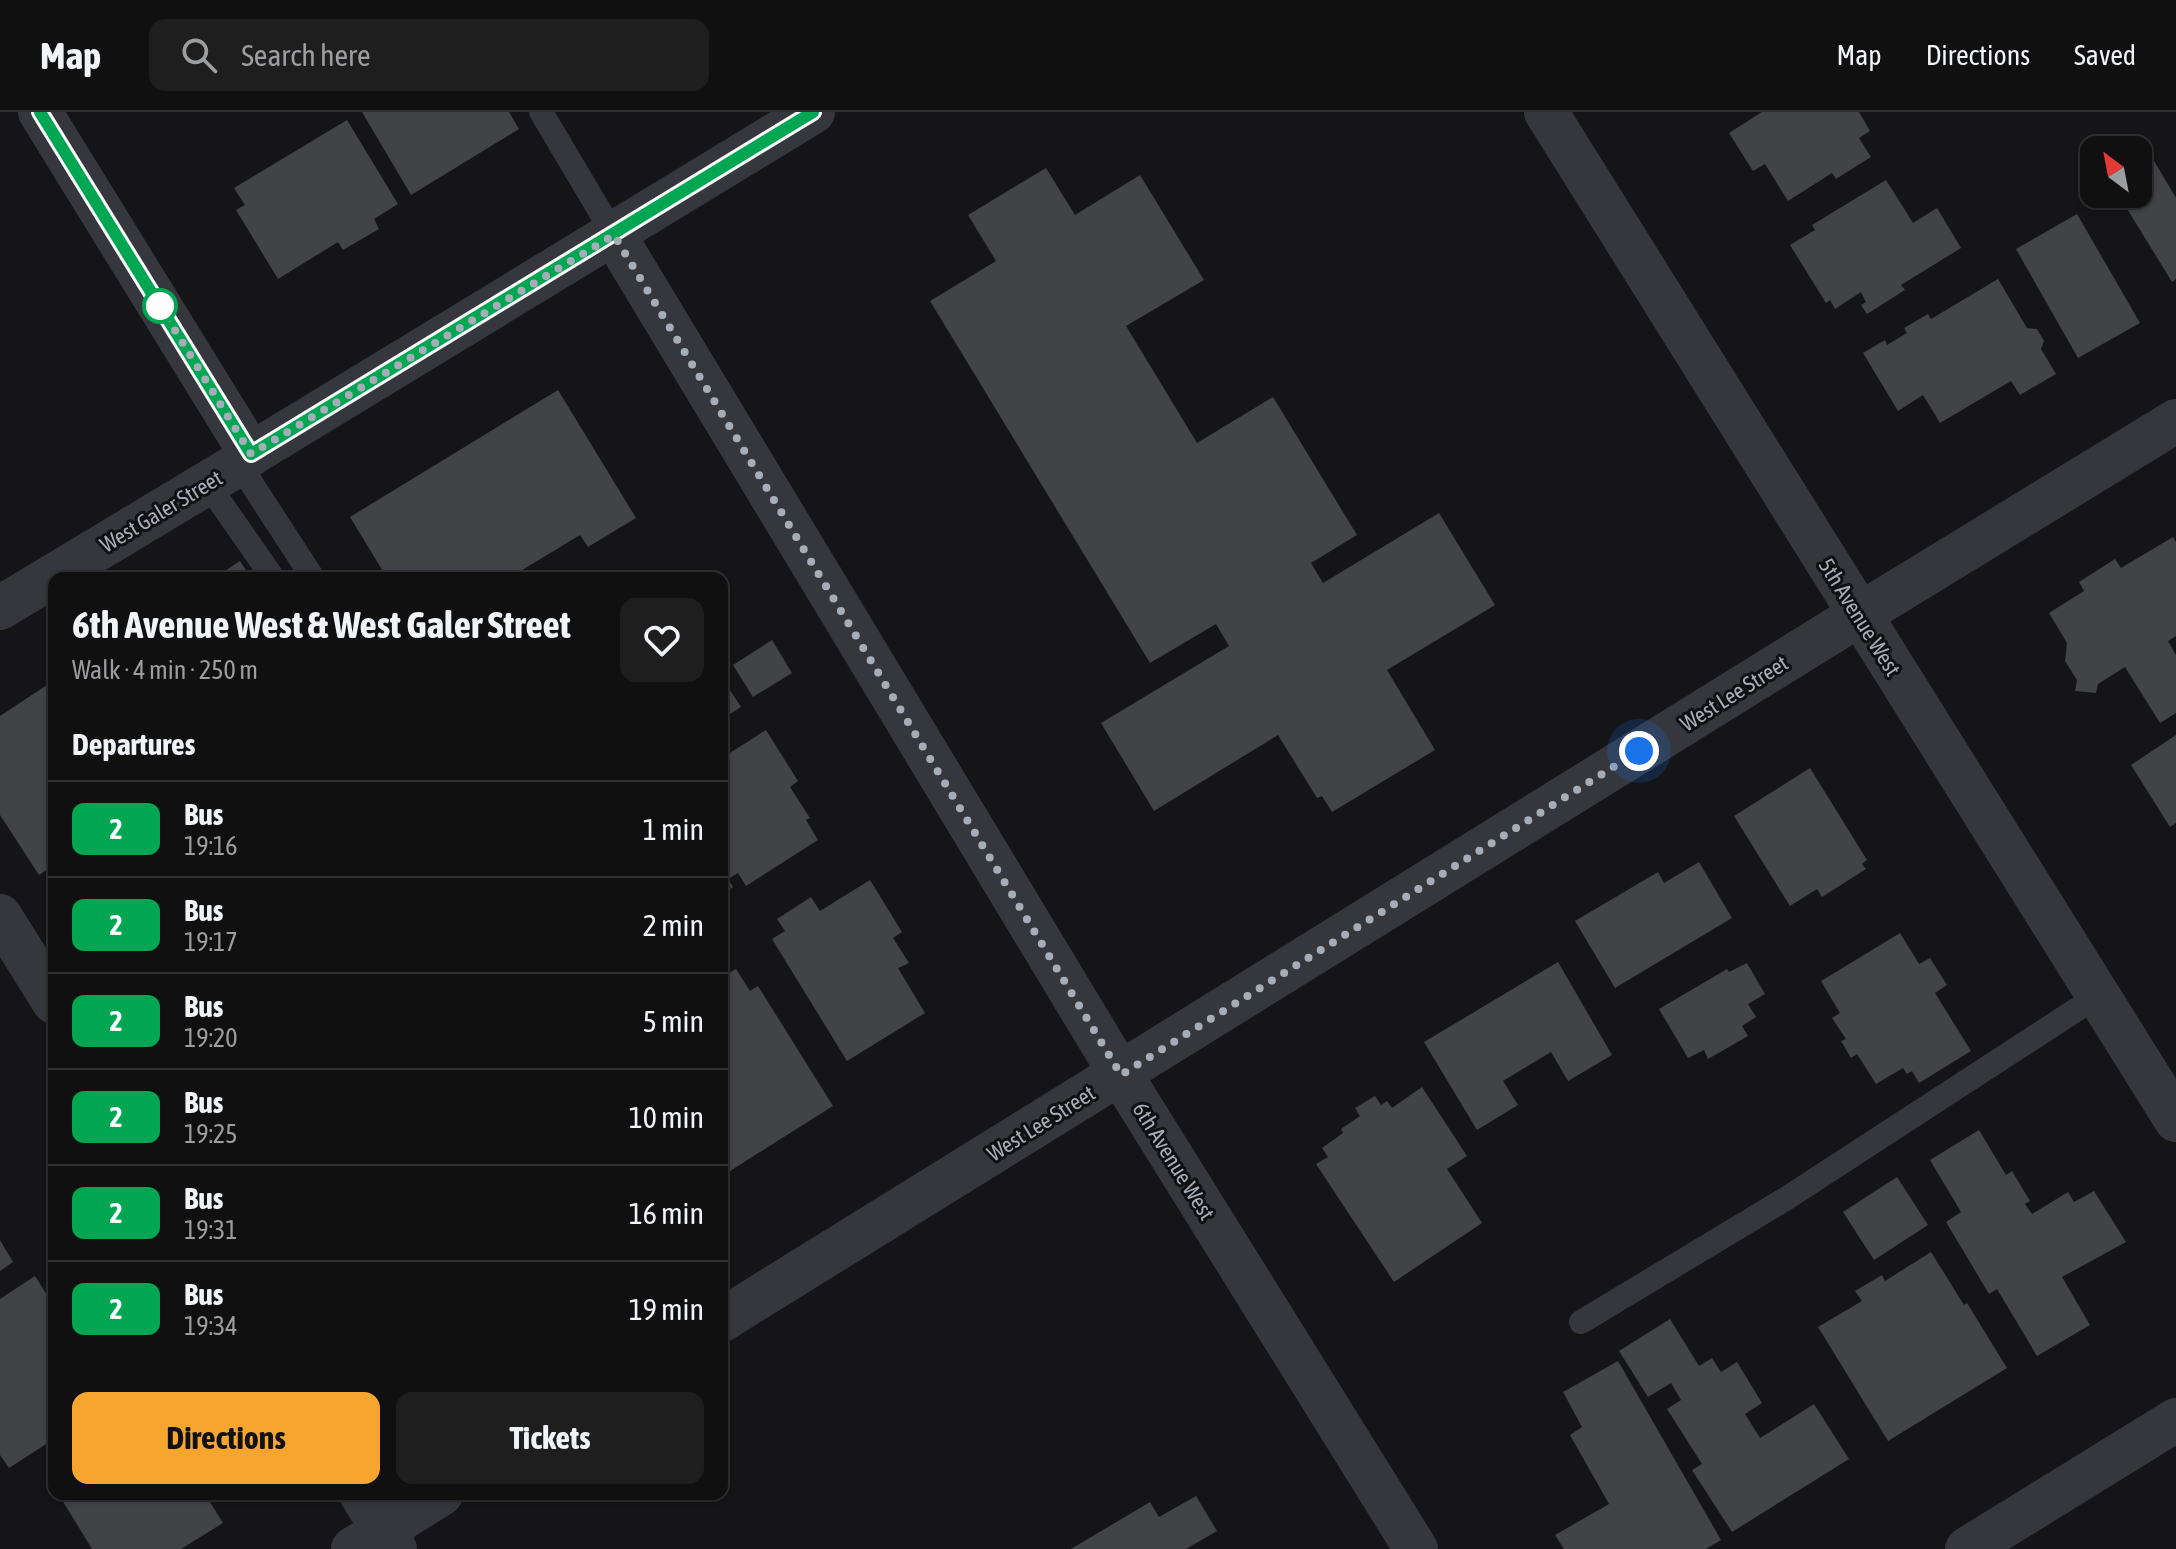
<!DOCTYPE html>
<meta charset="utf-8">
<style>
:root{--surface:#101011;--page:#1e1e1f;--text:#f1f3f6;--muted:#9c9d9f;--line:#303031;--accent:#f6a52e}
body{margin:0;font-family:"Asap Condensed",sans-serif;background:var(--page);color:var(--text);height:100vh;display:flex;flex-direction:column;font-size:30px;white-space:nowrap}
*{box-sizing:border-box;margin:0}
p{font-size:26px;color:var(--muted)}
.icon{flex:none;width:44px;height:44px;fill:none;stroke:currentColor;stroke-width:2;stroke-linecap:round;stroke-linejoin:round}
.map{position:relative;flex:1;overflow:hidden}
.details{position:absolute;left:48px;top:460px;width:680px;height:928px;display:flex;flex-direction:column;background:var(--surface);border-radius:16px;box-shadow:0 2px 6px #0004,0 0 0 2px var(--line)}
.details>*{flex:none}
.badge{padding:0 16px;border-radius:12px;font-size:28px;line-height:52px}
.needle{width:52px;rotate:328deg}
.tools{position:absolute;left:2080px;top:24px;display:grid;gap:16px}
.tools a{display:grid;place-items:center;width:72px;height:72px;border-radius:16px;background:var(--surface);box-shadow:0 2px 6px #0004,0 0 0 2px var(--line);font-size:40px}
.you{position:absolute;width:40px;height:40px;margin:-20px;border:6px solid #fff;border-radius:50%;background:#1a73e8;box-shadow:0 0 0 12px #1a73e833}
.map>.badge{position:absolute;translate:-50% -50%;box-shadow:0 0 0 4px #fff}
h2{padding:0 24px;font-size:30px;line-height:72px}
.round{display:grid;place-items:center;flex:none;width:84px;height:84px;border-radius:16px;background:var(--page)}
.summary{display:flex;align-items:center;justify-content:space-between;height:136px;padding:0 24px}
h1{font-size:38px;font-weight:700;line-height:60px}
.primary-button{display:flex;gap:16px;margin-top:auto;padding:16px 24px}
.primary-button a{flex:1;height:92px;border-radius:16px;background:var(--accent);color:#111;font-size:32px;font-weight:700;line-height:92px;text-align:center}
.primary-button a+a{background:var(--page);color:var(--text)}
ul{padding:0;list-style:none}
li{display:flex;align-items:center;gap:24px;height:96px;padding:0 24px;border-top:2px solid var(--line)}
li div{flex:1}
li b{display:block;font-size:30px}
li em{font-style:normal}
li .badge{min-width:88px;font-weight:700;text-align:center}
header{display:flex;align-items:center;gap:48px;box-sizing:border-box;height:112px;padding:0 40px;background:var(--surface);border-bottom:2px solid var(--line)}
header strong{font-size:38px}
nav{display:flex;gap:44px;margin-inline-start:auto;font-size:28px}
.search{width:560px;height:72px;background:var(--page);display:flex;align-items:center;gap:20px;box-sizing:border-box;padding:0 28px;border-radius:16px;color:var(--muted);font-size:30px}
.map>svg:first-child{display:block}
.building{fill:#414347}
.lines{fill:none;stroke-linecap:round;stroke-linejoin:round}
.service{stroke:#36373c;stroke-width:24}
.minor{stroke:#36373c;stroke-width:44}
.tertiary{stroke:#36373c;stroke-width:44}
.line-casing{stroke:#fff;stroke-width:18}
.line{stroke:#00a651;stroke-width:12}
.walk{stroke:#a7adb8;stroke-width:8;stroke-dasharray:0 14.4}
.stop-dot{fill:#fff;stroke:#00a651;stroke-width:4}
.labels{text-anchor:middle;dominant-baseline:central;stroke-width:6;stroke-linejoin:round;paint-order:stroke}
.street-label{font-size:22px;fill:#a7adb8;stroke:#101012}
</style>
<header>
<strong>Map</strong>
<div class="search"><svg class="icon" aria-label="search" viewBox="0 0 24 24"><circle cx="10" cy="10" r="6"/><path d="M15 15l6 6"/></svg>Search here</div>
<nav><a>Map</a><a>Directions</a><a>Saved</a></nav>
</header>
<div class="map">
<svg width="2176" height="1437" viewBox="0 0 2176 1437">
<rect width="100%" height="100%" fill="#151517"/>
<!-- building -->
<g class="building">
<path d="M 362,0 L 509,0 L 519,17 L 411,83 Z"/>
<path d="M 1762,0 L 1859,0 L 1870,19 L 1859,26 L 1871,45 L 1836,67 L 1832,61 L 1788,89 L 1765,52 L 1753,59 L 1729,21 Z"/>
<path d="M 347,8 L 398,92 L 374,107 L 379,117 L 343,138 L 338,130 L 278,167 L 236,98 L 245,93 L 234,76 Z"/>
<path d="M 2141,27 L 2176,86 L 2176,167 L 2172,170 L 2118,82 L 2138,82 L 2138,38 L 2123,38 Z"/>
<path d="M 1046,56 L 1075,103 L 1140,63 L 1204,168 L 1126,214 L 1197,331 L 1273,285 L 1357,423 L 1311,451 L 1323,471 L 1439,401 L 1495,493 L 1387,558 L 1435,638 L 1332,700 L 1322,684 L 1317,686 L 1278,623 L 1154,699 L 1101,611 L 1229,534 L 1216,512 L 1150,551 L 930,189 L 996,149 L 968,103 Z"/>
<path d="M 1886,68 L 1913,111 L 1937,96 L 1961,136 L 1901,173 L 1905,178 L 1867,202 L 1861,193 L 1866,190 L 1861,180 L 1835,197 L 1830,188 L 1826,191 L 1790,133 L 1815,118 L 1812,113 Z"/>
<path d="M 2077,102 L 2140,211 L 2078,246 L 2016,137 Z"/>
<path d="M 1998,167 L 2027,216 L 2037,217 L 2044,229 L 2041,237 L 2056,262 L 2020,283 L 2011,269 L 1940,311 L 1923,283 L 1898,299 L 1863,241 L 1885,228 L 1887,233 L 1907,221 L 1904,216 L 1928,202 L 1931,207 Z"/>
<path d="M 558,278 L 636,406 L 588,435 L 580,423 L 509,466 L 387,466 L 350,405 Z"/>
<path d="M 2173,425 L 2176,430 L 2176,524 L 2168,529 L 2176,543 L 2176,601 L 2160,611 L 2125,555 L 2098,572 L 2096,581 L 2075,579 L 2077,568 L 2065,549 L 2067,531 L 2049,501 L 2084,479 L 2079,470 L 2115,447 L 2121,456 Z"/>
<path d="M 240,449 L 251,466 L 214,466 Z"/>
<path d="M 772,528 L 792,561 L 753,585 L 733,553 Z"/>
<path d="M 722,566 L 741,595 L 722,607 Z"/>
<path d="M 47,573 L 52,580 L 54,579 L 54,753 L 39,763 L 0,703 L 0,604 Z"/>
<path d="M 766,618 L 798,669 L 790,675 L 810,706 L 806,708 L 818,728 L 746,774 L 738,761 L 728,767 L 733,775 L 722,782 L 722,646 Z"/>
<path d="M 2176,623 L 2176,711 L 2170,715 L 2131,653 Z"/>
<path d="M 1810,656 L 1867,748 L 1862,752 L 1866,757 L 1822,785 L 1817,777 L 1790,794 L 1734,704 Z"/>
<path d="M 1699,750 L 1732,806 L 1615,876 L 1575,809 L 1658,760 L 1664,771 Z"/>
<path d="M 870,768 L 902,820 L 893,826 L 909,851 L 898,856 L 925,901 L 847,949 L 772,827 L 785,819 L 777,807 L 811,785 L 820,799 Z"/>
<path d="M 1900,821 L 1919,852 L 1930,846 L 1947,873 L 1935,881 L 1971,939 L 1919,971 L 1912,959 L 1907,962 L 1903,956 L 1876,972 L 1857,942 L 1851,946 L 1841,929 L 1846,927 L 1832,906 L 1840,901 L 1821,869 Z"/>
<path d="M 1558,850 L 1612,943 L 1568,969 L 1551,940 L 1503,969 L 1518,993 L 1477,1018 L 1424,930 Z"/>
<path d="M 1747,851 L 1765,882 L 1748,892 L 1756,905 L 1742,914 L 1748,924 L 1708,947 L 1704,938 L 1688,946 L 1659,897 L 1727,857 L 1729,860 Z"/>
<path d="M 736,857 L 750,879 L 758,874 L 833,994 L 722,1064 L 722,865 Z"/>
<path d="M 1422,975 L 1467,1044 L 1447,1057 L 1482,1111 L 1394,1170 L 1316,1052 L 1328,1045 L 1322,1036 L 1343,1021 L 1341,1017 L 1360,1004 L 1355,996 L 1375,984 L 1381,993 L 1387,989 L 1392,996 Z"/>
<path d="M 1979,1018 L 2006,1063 L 2012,1059 L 2030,1089 L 2025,1092 L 2032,1102 L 2068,1080 L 2074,1090 L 2094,1079 L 2126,1130 L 2062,1165 L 2090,1213 L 2037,1244 L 1997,1177 L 1989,1182 L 1946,1110 L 1961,1100 L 1930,1048 Z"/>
<path d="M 1897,1065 L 1928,1113 L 1874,1148 L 1843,1100 Z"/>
<path d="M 0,1128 L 13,1150 L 0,1159 Z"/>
<path d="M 1931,1140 L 1964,1193 L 1967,1191 L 2007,1256 L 1888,1329 L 1818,1215 L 1862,1189 L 1855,1179 L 1882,1163 L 1885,1169 Z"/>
<path d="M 35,1164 L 54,1194 L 54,1327 L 9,1356 L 0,1343 L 0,1187 Z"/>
<path d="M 1670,1207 L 1699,1254 L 1712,1246 L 1721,1260 L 1737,1250 L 1762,1291 L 1745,1302 L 1760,1326 L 1814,1292 L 1849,1347 L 1732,1420 L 1692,1358 L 1702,1352 L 1667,1297 L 1681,1288 L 1671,1271 L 1648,1285 L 1619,1239 Z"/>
<path d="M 1618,1249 L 1721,1428 L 1706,1437 L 1564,1437 L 1555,1423 L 1609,1392 L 1570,1323 L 1582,1315 L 1563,1280 Z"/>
<path d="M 61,1382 L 205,1382 L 223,1411 L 181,1437 L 92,1437 L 59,1383 Z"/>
<path d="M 1196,1384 L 1217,1419 L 1186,1437 L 1071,1437 L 1150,1390 L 1159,1405 Z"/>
</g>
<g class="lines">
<!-- service -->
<g class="service">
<path d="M 541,0 L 614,123"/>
<path d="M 239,352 L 313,466"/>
<path d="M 207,371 L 273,466"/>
<path d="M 1581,1210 L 1787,1086 L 2099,883"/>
</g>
<!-- minor -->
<g class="minor">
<path d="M 1546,0 L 2176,1008"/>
<path d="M 614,123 L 1121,963 L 1416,1437"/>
<path d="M 0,496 L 239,352 L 251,342"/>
<path d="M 0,804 L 54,890"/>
<path d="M 722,1208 L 1859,503 L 2176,309"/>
<path d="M 361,1382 L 395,1437"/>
<path d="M 353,1437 L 441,1382"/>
<path d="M 1967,1437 L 2176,1308"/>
</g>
<!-- tertiary -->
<path class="tertiary" d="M 40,0 L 251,342 L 813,0"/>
</g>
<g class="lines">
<!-- line casing -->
<g class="line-casing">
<path id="line" d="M 40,0 L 251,342 L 813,0"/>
</g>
<!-- line -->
<use href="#line" class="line"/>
<!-- walk -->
<path class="walk" d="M 160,194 L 251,342 L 614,123 L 1121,963 L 1639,639"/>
</g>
<!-- markers -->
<circle class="stop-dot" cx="160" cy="194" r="16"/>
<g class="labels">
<!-- street labels -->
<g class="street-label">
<text transform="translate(161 399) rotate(-31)">West Galer Street</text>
<text transform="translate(1860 505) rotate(58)">5th Avenue West</text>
<text transform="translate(1734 581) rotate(-32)">West Lee Street</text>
<text transform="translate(1041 1011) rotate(-32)">West Lee Street</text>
<text transform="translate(1174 1049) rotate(58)">6th Avenue West</text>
</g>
</g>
</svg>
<div class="tools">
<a><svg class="needle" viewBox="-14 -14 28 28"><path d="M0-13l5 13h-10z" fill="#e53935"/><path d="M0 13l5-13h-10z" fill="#9c9d9f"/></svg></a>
</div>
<div class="you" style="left:1639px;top:639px"></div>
<section class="details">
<div class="summary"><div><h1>6th Avenue West &amp; West Galer Street</h1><p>Walk · 4 min · 250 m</p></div><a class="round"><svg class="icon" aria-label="heart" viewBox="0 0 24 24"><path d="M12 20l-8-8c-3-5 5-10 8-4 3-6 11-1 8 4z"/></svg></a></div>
<h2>Departures</h2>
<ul>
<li><span class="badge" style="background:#00a651;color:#fff">2</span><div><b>Bus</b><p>19:16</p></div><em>1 min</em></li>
<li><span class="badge" style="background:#00a651;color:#fff">2</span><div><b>Bus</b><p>19:17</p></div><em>2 min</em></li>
<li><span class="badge" style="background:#00a651;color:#fff">2</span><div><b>Bus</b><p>19:20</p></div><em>5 min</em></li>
<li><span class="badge" style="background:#00a651;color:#fff">2</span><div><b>Bus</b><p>19:25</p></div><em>10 min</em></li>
<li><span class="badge" style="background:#00a651;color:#fff">2</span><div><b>Bus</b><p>19:31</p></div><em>16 min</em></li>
<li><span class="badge" style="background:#00a651;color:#fff">2</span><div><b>Bus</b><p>19:34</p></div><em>19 min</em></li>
</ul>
<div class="primary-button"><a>Directions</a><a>Tickets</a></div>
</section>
</div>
